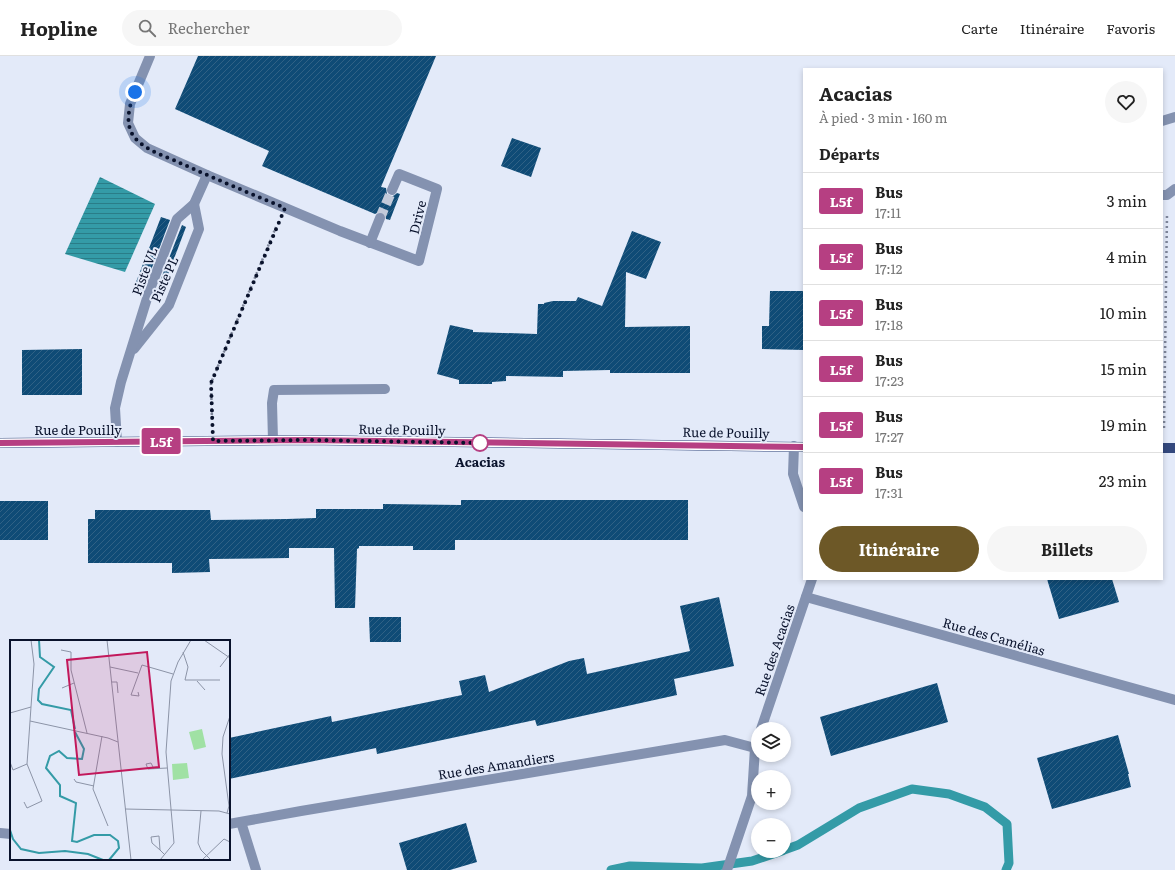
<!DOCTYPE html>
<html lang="fr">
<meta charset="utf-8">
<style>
:root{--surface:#fff;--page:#f6f6f6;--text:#222;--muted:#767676;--line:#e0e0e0;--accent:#6d5827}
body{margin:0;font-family:Literata,serif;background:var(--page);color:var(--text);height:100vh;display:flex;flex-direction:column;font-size:15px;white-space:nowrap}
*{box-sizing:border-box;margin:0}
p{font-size:13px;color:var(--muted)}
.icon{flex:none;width:22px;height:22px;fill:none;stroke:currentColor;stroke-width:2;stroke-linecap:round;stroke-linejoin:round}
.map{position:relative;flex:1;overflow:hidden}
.side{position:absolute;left:803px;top:12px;width:360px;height:512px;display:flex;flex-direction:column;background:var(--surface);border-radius:0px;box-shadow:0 2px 6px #0003}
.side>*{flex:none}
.badge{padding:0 8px;border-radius:3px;font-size:14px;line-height:26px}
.fabs{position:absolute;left:751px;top:666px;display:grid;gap:8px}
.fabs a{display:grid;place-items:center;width:40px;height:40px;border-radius:50%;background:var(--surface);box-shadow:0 2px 6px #0003;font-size:20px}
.you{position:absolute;width:20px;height:20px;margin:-10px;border:3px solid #fff;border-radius:50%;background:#1a73e8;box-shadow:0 0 0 6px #1a73e833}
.map>.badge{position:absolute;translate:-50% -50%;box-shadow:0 0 0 2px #fff}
h2{padding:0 16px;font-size:15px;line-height:36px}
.round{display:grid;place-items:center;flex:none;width:42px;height:42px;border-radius:21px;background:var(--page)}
.summary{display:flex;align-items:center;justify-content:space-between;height:68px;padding:0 16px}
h1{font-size:19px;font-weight:700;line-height:30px}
.button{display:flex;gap:8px;margin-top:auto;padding:8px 16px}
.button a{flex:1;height:46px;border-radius:24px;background:var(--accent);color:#fff;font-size:16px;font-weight:700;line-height:46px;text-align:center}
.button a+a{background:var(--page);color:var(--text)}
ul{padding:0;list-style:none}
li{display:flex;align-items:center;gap:12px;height:56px;padding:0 16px;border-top:1px solid var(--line)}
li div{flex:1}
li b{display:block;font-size:15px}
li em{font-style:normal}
li .badge{min-width:44px;font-weight:700;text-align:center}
header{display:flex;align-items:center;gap:24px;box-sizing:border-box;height:56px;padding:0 20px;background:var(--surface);border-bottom:1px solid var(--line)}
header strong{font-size:19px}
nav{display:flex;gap:22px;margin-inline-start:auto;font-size:14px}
.search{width:280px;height:36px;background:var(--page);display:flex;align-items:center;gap:10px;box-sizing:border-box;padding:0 14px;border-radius:22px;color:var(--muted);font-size:15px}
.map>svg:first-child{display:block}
.water{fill:url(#water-rules)}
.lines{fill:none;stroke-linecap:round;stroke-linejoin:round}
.stream{stroke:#349ba7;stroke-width:9}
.building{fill:url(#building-hatch)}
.minor-tunnel{stroke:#c2cada;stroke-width:10;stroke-dasharray:10 5;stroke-linecap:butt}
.path{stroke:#7f879b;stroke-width:2.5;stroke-dasharray:2 3;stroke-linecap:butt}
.minor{stroke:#8492b0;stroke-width:10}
.major{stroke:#33487d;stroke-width:10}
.line-casing{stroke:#fff;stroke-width:9}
.line{stroke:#b63f82;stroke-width:6}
.walk{stroke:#09122c;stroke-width:4;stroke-dasharray:0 7.2}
.stop-dot{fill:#fff;stroke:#b63f82;stroke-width:2}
.labels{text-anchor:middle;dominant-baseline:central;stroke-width:4;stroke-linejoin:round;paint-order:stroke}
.street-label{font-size:13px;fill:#09122c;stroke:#e3eaf9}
.stop-label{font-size:13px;font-weight:bold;fill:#09122c;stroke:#e3eaf9}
.inset-river{fill:none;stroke:#349ba7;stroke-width:2}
.inset-road{fill:none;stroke:#8c94a7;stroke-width:1}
.view{fill:#c2185b;fill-opacity:0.15;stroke:#c2185b;stroke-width:2}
.inset-edge{fill:none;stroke:#09122c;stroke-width:2}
</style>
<header>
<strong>Hopline</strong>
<div class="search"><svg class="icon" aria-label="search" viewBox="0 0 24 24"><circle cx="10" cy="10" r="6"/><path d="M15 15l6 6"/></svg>Rechercher</div>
<nav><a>Carte</a><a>Itinéraire</a><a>Favoris</a></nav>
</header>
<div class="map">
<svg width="1175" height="814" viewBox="0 0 1175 814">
<defs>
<pattern id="water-rules" width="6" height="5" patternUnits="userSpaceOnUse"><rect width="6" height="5" fill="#349ba7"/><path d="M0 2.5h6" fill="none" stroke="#2a7d88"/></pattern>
<pattern id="building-hatch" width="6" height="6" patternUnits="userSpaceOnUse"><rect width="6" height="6" fill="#0f4b76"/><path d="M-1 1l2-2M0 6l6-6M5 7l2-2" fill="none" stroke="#306185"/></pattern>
</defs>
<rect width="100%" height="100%" fill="#e3eaf9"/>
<!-- water -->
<path class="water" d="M 100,121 L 155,148 L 125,216 L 65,198 Z"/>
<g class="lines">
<!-- stream -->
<g class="stream">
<path d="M 784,794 L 798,789 L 859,752 L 912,733 L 949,738 L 985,751 L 1007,768 L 1009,807 L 1006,814"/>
<path d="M 611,814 L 630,810 L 702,812 L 752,805 L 782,795"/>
</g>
</g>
<!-- building -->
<g class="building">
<path d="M 198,0 L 436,0 L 381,131 L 386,132 L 387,138 L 390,140 L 393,140 L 397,137 L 400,138 L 390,164 L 386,163 L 385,158 L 383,156 L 379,156 L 375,158 L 262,110 L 269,95 L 175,53 Z"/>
<path d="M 512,82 L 541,92 L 531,121 L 501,110 Z"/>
<path d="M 161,161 L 170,164 L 142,238 L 133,234 Z"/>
<path d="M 182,169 L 186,171 L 158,245 L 154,243 L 155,238 Z"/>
<path d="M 632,175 L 661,186 L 646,223 L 626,216 L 625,271 L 690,270 L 690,317 L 610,317 L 610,314 L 563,315 L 563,321 L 506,320 L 506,325 L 492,326 L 492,328 L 459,328 L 459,324 L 437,318 L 450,269 L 473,274 L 473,276 L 537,278 L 538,248 L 544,248 L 544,247 L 553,245 L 576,245 L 578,241 L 602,250 Z"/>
<path d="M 770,235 L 804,235 L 804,294 L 762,293 L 762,270 L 769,270 Z"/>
<path d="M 82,293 L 82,339 L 22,339 L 22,294 Z"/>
<path d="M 461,444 L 688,444 L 688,484 L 455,484 L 455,494 L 413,494 L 413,490 L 359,490 L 359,492 L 357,493 L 355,552 L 335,552 L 334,492 L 289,492 L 289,502 L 209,503 L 210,516 L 172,517 L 172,507 L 88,507 L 88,463 L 95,463 L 95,454 L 210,454 L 211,464 L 287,463 L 316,462 L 316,453 L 383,453 L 383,448 L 461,449 Z"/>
<rect x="0" y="445" width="48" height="39"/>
<path d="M 1047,523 L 1112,523 L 1119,546 L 1059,563 Z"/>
<path d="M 719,541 L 734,610 L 674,623 L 677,639 L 537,670 L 535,664 L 377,698 L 376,692 L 229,723 L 229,682 L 331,660 L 332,666 L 462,639 L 459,625 L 485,619 L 489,636 L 569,605 L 584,602 L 587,618 L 690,595 L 680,550 Z"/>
<path d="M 369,561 L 401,561 L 401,586 L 370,586 Z"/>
<path d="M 937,627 L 948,666 L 831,700 L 820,661 Z"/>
<path d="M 1118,679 L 1129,718 L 1128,718 L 1131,731 L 1052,753 L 1037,702 Z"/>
<path d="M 466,767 L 477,806 L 450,814 L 407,814 L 399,787 Z"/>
</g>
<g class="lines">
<!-- minor-tunnel -->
<path class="minor-tunnel" d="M 380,162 L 392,134"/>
<!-- path -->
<g class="path">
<path d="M 212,364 L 211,327 L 276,171"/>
<path d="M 1164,372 L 1167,159"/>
</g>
<!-- minor -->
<g class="minor">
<path d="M 150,0 L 130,48 L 128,67 L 135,82 L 147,92 L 207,119 L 340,175 L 419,205 L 437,133 L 399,118 L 392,134"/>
<path d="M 1162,65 L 1175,61"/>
<path d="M 1162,139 L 1167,139 L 1175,133"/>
<path d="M 370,187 L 380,162"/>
<path d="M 134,293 L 169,249 L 199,173 L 194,148"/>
<path d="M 273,384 L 272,347 L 274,334 L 385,333"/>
<path d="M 117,386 L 115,352 L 121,326 L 149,236 L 177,163 L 194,148 L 207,119"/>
<path d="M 794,390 L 793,418 L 804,451"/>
<path d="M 806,541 L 1175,644"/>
<path d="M 761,673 L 812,523"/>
<path d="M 241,766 L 256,814"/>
<path d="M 229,768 L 301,755 L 725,684 L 755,692"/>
<path d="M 0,777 L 11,778"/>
<path d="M 727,814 L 752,740 L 755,692 L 758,683"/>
</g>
<!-- major -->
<g class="major">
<path d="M 0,387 L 306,384 L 804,391"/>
<path d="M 1162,392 L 1175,392"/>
</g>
</g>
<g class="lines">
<!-- line casing -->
<g class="line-casing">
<path id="line" d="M 0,387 L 306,384 L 804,391"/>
</g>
<!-- line -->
<use href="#line" class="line"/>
<!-- walk -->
<path class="walk" d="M 135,36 C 129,50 124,69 135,82 C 146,94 164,100 178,106 C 213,122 249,137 285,152 L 211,327 L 213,385 L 306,384 L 480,387"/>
</g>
<!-- markers -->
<circle class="stop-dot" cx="480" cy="387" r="8"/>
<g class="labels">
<!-- street labels -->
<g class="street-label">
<text transform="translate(417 161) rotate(-76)">Drive</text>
<text transform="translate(144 215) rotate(-70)">Piste VL</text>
<text transform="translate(164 223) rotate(-66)">Piste PL</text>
<text x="78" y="373">Rue de Pouilly</text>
<text transform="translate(402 373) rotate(1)">Rue de Pouilly</text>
<text transform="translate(726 376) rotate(1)">Rue de Pouilly</text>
<text transform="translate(994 580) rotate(16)">Rue des Camélias</text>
<text transform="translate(774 594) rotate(-71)">Rue des Acacias</text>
<text transform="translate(496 709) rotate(-9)">Rue des Amandiers</text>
</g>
<!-- stop labels -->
<g class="stop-label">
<text x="480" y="405">Acacias</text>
</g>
</g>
<!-- overview -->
<g transform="translate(10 584)">
<rect width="220" height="220" fill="#e3eaf9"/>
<path d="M 192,89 L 196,107 L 184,110 L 179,92 ZM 177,123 L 179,138 L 163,140 L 162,124 Z" fill="#a0e1a4"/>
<path class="inset-river" d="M 29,0 L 30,17 L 44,27 L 29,49 L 28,60 L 32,64 L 61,70 L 65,89M 65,92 L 74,109 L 72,119 L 57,118 L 49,111 L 40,116 L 36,128 L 50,145 L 50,156 L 66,163 L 62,201 L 67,202 L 84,195 L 100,195 L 108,201 L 109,208 L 99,220M 0,190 L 3,199 L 11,209 L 29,213 L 55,211 L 78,214 L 93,220"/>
<path class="inset-road" d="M 97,0 L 121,220M 194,0 L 220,18M 51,10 L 61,12 L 61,30 L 77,93M 173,12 L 178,27 L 175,40 L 210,40M 100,27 L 128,33M 210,27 L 220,14M 187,41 L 195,50M 102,42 L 107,42 L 108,53M 52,48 L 64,43M 128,52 L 129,56 L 121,55 L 132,25 L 163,34M 0,73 L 21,67M 20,81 L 98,98 L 108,102M 92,96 L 83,149 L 98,186M 0,122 L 3,130 L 17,124M 144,129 L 141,123 L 136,124 L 138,129 L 157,128M 64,139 L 66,142 L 84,146M 14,162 L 17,168 L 32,161 L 17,124 L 24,24 L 21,0M 115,169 L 209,171 L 220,174M 191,171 L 188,203 L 191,210 L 201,220M 217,173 L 219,166 L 212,114 L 213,97 L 220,76M 150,210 L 142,203 L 141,197 L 149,196 L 150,210 L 155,215M 150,220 L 164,203 L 156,112 L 161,41 L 168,22 L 181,0M 192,220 L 214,199 L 220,202"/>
<path class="view" d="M 137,12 L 149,127 L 69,135 L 57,20 Z"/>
<rect width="220" height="220" class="inset-edge"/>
</g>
</svg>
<div class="fabs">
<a><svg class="icon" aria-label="layers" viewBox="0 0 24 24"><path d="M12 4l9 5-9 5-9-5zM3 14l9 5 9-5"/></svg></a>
<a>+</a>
<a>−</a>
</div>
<div class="you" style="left:135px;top:36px"></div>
<b class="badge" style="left:161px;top:385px;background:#b63f82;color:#fff">L5f</b>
<section class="side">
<div class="summary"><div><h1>Acacias</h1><p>À pied · 3 min · 160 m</p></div><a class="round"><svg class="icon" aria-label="heart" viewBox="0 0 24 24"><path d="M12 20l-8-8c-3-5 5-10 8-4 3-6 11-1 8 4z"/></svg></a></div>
<h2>Départs</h2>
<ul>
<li><span class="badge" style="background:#b63f82;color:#fff">L5f</span><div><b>Bus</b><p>17:11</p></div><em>3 min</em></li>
<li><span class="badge" style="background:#b63f82;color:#fff">L5f</span><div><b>Bus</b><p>17:12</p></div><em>4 min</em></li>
<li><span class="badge" style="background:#b63f82;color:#fff">L5f</span><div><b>Bus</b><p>17:18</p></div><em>10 min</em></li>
<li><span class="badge" style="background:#b63f82;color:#fff">L5f</span><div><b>Bus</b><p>17:23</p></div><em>15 min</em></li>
<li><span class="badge" style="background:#b63f82;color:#fff">L5f</span><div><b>Bus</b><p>17:27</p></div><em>19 min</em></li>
<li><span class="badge" style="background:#b63f82;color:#fff">L5f</span><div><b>Bus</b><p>17:31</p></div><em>23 min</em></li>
</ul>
<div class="button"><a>Itinéraire</a><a>Billets</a></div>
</section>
</div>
